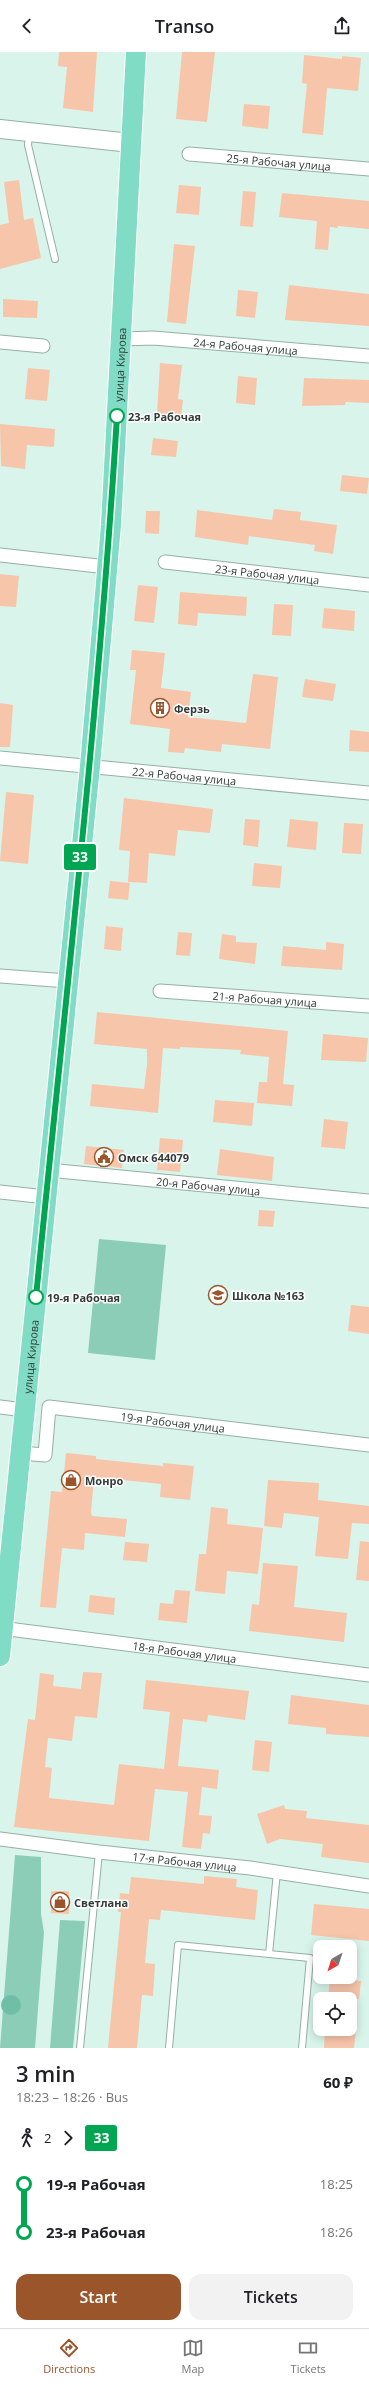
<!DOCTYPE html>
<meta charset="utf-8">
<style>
:root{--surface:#fff;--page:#f2f2f2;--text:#202124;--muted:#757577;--line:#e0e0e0;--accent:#9a552a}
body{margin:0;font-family:"Open Sans",sans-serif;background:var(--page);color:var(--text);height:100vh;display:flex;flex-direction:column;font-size:15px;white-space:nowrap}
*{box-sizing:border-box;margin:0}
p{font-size:13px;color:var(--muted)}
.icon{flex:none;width:22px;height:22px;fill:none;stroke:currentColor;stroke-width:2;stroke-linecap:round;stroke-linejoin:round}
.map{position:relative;height:1996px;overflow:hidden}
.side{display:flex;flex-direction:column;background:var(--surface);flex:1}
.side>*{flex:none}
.badge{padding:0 8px;border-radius:3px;font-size:14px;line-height:26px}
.needle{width:26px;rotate:219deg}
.tools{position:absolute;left:313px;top:1888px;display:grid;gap:8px}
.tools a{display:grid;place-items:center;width:44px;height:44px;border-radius:8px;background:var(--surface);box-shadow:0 2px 10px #0003;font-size:20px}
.map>.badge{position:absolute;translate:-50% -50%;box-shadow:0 0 0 2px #fff}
.legs{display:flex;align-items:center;gap:6px;height:44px;padding:0 16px;font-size:13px}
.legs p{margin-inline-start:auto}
.summary{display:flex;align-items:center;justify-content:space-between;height:68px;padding:0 16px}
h1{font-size:22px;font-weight:600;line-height:30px}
.primary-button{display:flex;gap:8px;margin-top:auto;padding:8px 16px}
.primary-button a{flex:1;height:46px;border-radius:12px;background:var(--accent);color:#fff;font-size:16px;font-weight:600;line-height:46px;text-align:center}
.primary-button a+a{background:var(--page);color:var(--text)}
ul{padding:0 16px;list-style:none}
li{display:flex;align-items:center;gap:14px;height:48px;font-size:15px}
li i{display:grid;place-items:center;width:6px;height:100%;margin:0 5px;background:currentColor}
li i::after{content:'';width:10px;height:10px;margin:-5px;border:3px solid;border-radius:50%;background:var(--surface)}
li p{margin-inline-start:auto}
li:first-child i{background:linear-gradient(#0000 50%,currentColor 0)}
li:last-child i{background:linear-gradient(currentColor 50%,#0000 0)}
header{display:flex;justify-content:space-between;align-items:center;height:52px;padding:0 16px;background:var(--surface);font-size:18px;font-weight:600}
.tab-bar{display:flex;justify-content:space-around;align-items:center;height:56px;border-top:1px solid var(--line);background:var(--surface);font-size:11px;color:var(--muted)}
.tab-bar a{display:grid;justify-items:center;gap:2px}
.tab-bar .on{color:var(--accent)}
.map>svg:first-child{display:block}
.green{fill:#8ccdb8}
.forest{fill:#71bea6}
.building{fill:#f7c5aa}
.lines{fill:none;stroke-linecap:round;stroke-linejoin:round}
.lane-casing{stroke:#95afa6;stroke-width:8}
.street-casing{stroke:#95afa6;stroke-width:15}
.secondary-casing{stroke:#95afa6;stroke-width:20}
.primary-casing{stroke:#fff;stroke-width:22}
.lane{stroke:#fff;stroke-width:6}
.street{stroke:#fff;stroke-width:13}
.secondary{stroke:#fff;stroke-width:18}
.primary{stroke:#80dcc5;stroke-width:20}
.line-1-casing{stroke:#fff;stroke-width:9}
.line-1{stroke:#00a651;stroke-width:6}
.stop-1-dot{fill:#fff;stroke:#00a651;stroke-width:2}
.labels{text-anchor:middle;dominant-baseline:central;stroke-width:3;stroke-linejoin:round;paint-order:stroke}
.street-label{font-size:11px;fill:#313c38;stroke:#fff}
.stop-label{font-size:11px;font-weight:bold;fill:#313c38;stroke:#fff;text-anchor:start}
.poi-label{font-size:11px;font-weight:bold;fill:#313c38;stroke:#fff;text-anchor:start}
</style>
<header><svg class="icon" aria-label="back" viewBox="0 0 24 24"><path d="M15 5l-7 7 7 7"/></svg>Transo<svg class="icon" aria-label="share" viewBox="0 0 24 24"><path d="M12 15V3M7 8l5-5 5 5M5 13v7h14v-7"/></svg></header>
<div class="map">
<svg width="369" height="1996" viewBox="0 0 369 1996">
<rect width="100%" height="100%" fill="#d9f5eb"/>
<!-- green -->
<g class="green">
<path d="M 99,1187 L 166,1193 L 155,1308 L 88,1301 Z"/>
<path d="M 15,1803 L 41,1805 L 41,1862 L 44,1880 L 35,1996 L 0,1996 Z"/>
<path d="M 60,1868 L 85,1869 L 73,1996 L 50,1996 Z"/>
</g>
<!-- forest -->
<circle class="forest" cx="11" cy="1953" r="10"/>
<!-- building -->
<g class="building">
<path d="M 59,0 L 97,0 L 93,60 L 63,56 L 67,15 L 58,14 Z"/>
<path d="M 182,0 L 215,0 L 207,70 L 176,67 Z"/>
<path d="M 304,3 L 342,7 L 342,4 L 361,6 L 358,39 L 327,36 L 323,83 L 302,81 L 307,32 L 302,31 Z"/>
<path d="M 244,52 L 270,54 L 268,77 L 242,74 Z"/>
<path d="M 19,128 L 24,168 L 33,166 L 41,206 L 0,217 L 0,173 L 9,171 L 4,130 Z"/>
<path d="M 179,133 L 201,135 L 199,163 L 176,161 Z"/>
<path d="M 243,139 L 256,140 L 253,175 L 240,174 Z"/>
<path d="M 282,141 L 369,149 L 369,177 L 338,174 L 338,176 L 330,175 L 328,198 L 315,197 L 317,169 L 279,165 Z"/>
<path d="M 174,192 L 195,194 L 186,272 L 167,270 Z"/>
<path d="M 289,233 L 369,242 L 369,274 L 285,268 Z"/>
<path d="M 238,238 L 258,240 L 255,266 L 236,264 Z"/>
<path d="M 3,247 L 38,249 L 37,266 L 3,265 Z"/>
<path d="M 160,311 L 182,313 L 178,347 L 183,348 L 181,365 L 157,362 Z"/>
<path d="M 28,316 L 50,318 L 47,349 L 25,347 Z"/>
<path d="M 238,324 L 257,326 L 255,353 L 236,351 Z"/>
<path d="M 304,326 L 369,328 L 369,351 L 346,350 L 345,353 L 302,354 Z"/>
<path d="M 0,372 L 55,377 L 54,395 L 27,393 L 25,417 L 1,414 Z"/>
<path d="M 153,386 L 178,389 L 176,405 L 151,403 Z"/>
<path d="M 342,423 L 369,426 L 367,442 L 340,439 Z"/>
<path d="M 274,457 L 301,460 L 300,468 L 337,473 L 333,502 L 314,499 L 315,493 L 249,484 L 248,493 L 195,485 L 197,458 L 272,468 Z"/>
<path d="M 146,459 L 160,459 L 159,482 L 145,481 Z"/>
<path d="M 0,522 L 19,524 L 16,555 L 0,554 Z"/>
<path d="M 138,533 L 158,535 L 154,571 L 134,569 Z"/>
<path d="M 180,540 L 247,545 L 246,564 L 198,561 L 197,574 L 178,572 Z"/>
<path d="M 274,552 L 293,553 L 291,584 L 272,583 Z"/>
<path d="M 324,556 L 355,559 L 354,579 L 322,576 Z"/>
<path d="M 132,598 L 165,601 L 161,636 L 191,640 L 188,665 L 246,671 L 253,622 L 278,625 L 270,697 L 222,692 L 221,700 L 185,696 L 184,701 L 168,700 L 170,677 L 130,672 L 136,618 L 130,618 Z"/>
<path d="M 305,627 L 336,632 L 333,649 L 302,645 Z"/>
<path d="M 0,651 L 13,653 L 10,695 L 0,695 Z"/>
<path d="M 350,678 L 369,680 L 369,700 L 349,699 Z"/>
<path d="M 6,740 L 34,743 L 28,812 L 0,809 Z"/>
<path d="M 124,746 L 213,757 L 210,781 L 178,778 L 175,804 L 149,801 L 147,831 L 128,830 L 130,799 L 119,798 Z"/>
<path d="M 245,767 L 260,768 L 258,795 L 243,793 Z"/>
<path d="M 290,767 L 318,770 L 316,798 L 287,795 Z"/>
<path d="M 344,771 L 363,772 L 361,802 L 342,801 Z"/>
<path d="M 254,811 L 282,814 L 280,836 L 252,834 Z"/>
<path d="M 110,829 L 130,831 L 128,848 L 108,846 Z"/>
<path d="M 106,874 L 123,876 L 121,899 L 104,897 Z"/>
<path d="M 178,880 L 192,881 L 190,904 L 176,903 Z"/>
<path d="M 222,882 L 236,884 L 236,890 L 257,891 L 255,912 L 219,907 Z"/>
<path d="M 326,890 L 344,892 L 342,918 L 281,914 L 283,894 L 326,898 Z"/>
<path d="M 97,960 L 288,979 L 283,1032 L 294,1033 L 292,1054 L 257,1051 L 259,1030 L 267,1030 L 269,1005 L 240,1002 L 241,998 L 180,995 L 180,997 L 163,996 L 158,1061 L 90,1054 L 92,1032 L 144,1037 L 147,1013 L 147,997 L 94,992 Z"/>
<path d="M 323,982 L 368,986 L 366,1010 L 321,1008 Z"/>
<path d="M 215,1048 L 254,1051 L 252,1074 L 213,1070 Z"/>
<path d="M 324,1067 L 348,1070 L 345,1097 L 321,1095 Z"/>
<path d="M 160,1086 L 183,1088 L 180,1120 L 157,1118 Z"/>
<path d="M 86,1094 L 124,1098 L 122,1116 L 84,1112 Z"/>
<path d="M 220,1097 L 274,1105 L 272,1129 L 217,1123 Z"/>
<path d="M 259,1158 L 275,1159 L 273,1175 L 258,1174 Z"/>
<path d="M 351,1253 L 369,1255 L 369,1282 L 348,1279 Z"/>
<path d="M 66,1401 L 96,1404 L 96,1407 L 163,1414 L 163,1411 L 194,1414 L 190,1448 L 160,1445 L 161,1432 L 94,1425 L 91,1461 L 92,1464 L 127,1467 L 125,1485 L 85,1481 L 84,1498 L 62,1496 L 56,1556 L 40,1555 L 51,1439 L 62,1440 Z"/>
<path d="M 268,1428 L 319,1431 L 318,1448 L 369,1454 L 369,1472 L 352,1471 L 348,1507 L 315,1504 L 319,1465 L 284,1461 L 282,1476 L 264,1474 Z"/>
<path d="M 211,1455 L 228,1457 L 227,1472 L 263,1476 L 258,1522 L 227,1519 L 225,1542 L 195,1539 L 199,1502 L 206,1502 Z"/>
<path d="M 360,1489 L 369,1490 L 369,1529 L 356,1528 Z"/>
<path d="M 125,1490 L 149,1492 L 147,1510 L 123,1508 Z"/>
<path d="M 263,1511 L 298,1514 L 294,1555 L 347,1561 L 344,1590 L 249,1579 L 252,1552 L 259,1553 Z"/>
<path d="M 175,1538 L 190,1539 L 187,1571 L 158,1568 L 160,1551 L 173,1552 Z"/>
<path d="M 90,1543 L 115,1546 L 114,1563 L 88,1560 Z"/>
<path d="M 83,1620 L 102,1621 L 97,1666 L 75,1664 L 72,1689 L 48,1686 L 45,1715 L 52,1716 L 49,1746 L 114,1753 L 119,1712 L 164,1717 L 170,1660 L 143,1657 L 146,1628 L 249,1639 L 245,1668 L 208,1663 L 207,1670 L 183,1667 L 178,1714 L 219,1718 L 217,1737 L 202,1735 L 199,1763 L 212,1764 L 210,1782 L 203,1781 L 201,1797 L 182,1795 L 188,1740 L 155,1737 L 149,1789 L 14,1775 L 28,1667 L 35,1668 L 40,1621 L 54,1623 L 53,1634 L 81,1637 Z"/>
<path d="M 291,1643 L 369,1653 L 369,1685 L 326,1682 L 326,1676 L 288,1672 Z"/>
<path d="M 255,1688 L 272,1690 L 269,1720 L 252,1718 Z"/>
<path d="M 284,1753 L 285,1757 L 307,1759 L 306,1766 L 369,1773 L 369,1811 L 321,1805 L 323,1792 L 280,1787 L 267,1792 L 257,1762 Z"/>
<path d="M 204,1824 L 237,1827 L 236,1835 L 258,1838 L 255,1868 L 161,1858 L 160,1868 L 149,1867 L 145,1911 L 155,1912 L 153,1944 L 142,1943 L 137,1996 L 108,1996 L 121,1860 L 118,1860 L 120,1841 L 129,1842 L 131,1825 L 204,1832 Z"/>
<path d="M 51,1839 L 69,1839 L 69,1862 L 51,1861 Z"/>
<path d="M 314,1852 L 369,1857 L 369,1889 L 311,1883 Z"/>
<path d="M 330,1925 L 346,1925 L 346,1928 L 361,1929 L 359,1947 L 328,1947 Z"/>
<path d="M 325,1977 L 356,1977 L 354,1996 L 324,1996 Z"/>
</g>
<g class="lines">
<!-- lane casing -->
<g class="lane-casing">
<g id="lane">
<path d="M 29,82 L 28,93 L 55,207"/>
<path d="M 269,1902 L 277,1820"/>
<path d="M 80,1996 L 99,1800"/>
<path d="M 169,1996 L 178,1893 L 310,1906 L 302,1996"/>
</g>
</g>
<!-- street casing -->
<g class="street-casing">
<g id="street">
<path id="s1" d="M 189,102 L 369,117"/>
<path id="s2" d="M 122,287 L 153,286 L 369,304"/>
<path d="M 0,290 L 43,294"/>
<path d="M 0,503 L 107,515"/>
<path id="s3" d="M 165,510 L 369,533"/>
<path id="s4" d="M 0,706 L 369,741"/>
<path d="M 0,924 L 68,929"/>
<path id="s5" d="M 160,939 L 369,954"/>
<path id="s6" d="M 48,1118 L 369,1149"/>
<path d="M 0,1140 L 46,1145"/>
<path d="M 0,1355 L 24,1358"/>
<path id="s7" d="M 20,1401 L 45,1403 L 49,1355 L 369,1393"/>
<path id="s8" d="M 0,1576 L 369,1623"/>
<path id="s9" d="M 0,1787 L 99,1800 L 250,1816 L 369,1834"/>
</g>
</g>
<!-- secondary casing -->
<g class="secondary-casing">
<path id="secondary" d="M 0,77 L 131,91"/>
</g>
<!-- primary casing -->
<g class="primary-casing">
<g id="primary">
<path id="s10" d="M 0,1604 L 90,714 L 111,473 L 136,0"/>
</g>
</g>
<!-- lane -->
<use href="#lane" class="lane"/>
<!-- street -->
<use href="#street" class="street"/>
<!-- secondary -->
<use href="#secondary" class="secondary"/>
<!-- primary -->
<use href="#primary" class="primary"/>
</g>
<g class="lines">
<!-- line-1 casing -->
<g class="line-1-casing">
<path id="line-1" d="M 36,1245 C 65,951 99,658 117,364"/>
</g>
<!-- line-1 -->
<use href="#line-1" class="line-1"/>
</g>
<!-- icons -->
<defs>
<g id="building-ring" transform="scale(1)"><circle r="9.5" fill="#fff" stroke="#9a552a" stroke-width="1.5"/><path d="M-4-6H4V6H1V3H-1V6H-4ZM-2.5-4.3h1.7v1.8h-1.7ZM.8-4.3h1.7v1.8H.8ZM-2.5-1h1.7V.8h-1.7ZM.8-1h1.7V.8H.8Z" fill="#9a552a"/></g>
<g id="civic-ring" transform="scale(1)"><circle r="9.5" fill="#fff" stroke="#9a552a" stroke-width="1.5"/><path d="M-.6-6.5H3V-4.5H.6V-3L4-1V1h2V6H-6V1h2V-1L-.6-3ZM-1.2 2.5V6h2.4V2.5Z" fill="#9a552a"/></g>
<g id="school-ring" transform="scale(1)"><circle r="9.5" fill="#fff" stroke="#9a552a" stroke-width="1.5"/><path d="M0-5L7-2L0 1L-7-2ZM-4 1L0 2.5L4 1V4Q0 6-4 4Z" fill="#9a552a"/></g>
<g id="shop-ring" transform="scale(1)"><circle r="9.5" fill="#fff" stroke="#9a552a" stroke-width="1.5"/><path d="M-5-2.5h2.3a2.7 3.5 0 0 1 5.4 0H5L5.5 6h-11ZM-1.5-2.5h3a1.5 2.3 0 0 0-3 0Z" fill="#9a552a"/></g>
</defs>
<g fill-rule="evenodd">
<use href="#building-ring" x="160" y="656"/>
<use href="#civic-ring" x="104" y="1105"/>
<use href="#school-ring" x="218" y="1243"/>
<use href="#shop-ring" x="71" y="1428"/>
<use href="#shop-ring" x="60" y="1850"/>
</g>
<!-- markers -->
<g class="stop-1-dot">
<circle cx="117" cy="364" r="7"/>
<circle cx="36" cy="1245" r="7"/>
</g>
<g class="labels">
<!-- street labels -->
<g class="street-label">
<text stroke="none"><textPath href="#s1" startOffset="90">25-я Рабочая улица</textPath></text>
<text stroke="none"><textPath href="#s2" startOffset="124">24-я Рабочая улица</textPath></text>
<text stroke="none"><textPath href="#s10" startOffset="1297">улица Кирова</textPath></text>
<text stroke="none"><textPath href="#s3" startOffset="103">23-я Рабочая улица</textPath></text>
<text stroke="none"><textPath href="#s4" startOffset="185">22-я Рабочая улица</textPath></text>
<text stroke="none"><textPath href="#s5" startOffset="105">21-я Рабочая улица</textPath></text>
<text stroke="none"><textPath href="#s6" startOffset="161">20-я Рабочая улица</textPath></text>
<text stroke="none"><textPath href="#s10" startOffset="301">улица Кирова</textPath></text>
<text stroke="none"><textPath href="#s7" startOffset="198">19-я Рабочая улица</textPath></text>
<text stroke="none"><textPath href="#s8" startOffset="186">18-я Рабочая улица</textPath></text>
<text stroke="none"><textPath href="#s9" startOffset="186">17-я Рабочая улица</textPath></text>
</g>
<!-- stop labels -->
<g class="stop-label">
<text x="128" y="364">23-я Рабочая</text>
<text x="47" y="1245">19-я Рабочая</text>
</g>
<!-- poi labels -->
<g class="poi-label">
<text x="174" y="656">Ферзь</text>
<text x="118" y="1105">Омск 644079</text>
<text x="232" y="1243">Школа №163</text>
<text x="85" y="1428">Монро</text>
<text x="74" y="1850">Светлана</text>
</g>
</g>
</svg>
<div class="tools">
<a><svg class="needle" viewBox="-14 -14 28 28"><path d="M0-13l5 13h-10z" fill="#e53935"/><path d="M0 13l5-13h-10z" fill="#757577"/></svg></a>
<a><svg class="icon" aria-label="locate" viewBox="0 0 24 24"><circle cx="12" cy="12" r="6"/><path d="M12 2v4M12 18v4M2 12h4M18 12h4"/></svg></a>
</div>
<b class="badge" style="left:80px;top:805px;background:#00a651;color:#fff">33</b>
</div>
<section class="side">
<div class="summary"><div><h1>3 min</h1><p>18:23 – 18:26 · Bus</p></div><b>60 ₽</b></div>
<div class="legs"><svg class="icon" aria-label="walk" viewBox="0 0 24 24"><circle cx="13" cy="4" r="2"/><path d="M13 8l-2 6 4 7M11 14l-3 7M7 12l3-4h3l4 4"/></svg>2<svg class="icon" aria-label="forward" viewBox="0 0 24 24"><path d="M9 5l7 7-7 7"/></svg><b class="badge" style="background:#00a651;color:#fff">33</b></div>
<ul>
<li><i style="color:#00a651"></i><b>19-я Рабочая</b><p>18:25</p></li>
<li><i style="color:#00a651"></i><b>23-я Рабочая</b><p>18:26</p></li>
</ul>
<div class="primary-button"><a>Start</a><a>Tickets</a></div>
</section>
<nav class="tab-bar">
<a class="on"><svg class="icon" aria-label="directions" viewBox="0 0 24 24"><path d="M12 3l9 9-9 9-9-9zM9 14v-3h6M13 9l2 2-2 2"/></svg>Directions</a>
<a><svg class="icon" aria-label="map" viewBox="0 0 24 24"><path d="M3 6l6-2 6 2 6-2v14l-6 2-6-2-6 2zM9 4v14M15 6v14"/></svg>Map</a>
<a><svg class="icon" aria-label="tickets" viewBox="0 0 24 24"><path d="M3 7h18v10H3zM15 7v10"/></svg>Tickets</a>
</nav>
